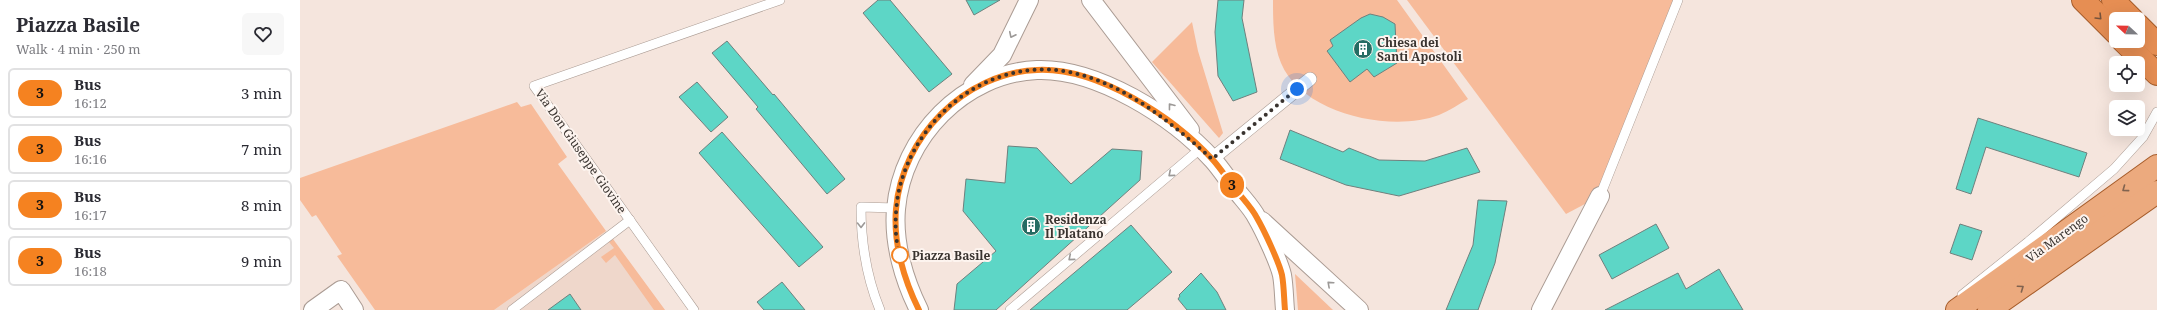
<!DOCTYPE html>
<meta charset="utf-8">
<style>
:root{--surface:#fff;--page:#f7f7f7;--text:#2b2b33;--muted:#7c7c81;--line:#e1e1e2}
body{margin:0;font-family:"Noto Serif",serif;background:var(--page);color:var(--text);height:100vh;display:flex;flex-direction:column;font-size:15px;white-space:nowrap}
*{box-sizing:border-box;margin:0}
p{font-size:13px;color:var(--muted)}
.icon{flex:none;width:22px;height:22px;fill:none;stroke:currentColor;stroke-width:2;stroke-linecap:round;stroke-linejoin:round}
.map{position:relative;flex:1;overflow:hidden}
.side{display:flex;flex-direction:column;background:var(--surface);width:300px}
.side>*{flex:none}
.badge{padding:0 8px;border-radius:13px;font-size:14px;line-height:26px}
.needle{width:26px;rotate:292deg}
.buttons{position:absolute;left:1809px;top:12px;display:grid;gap:8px}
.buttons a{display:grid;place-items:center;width:36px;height:36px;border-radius:6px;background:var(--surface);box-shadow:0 4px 16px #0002;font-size:20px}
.you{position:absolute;width:20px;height:20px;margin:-10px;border:3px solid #fff;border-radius:50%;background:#1a73e8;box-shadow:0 0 0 6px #1a73e833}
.map>.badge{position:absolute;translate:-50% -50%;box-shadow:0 0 0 2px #fff}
.round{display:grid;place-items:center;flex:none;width:42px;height:42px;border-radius:6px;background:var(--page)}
.overview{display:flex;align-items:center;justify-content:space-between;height:68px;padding:0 16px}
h1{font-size:19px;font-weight:700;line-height:30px}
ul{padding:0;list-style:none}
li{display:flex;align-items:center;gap:12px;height:50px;margin:0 8px 6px;padding:0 8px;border:2px solid var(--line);border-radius:6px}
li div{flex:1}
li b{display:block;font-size:15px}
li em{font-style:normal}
li .badge{min-width:44px;font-weight:700;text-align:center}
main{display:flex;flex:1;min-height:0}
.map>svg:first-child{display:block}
.built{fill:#efd7cb}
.green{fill:#f7bb9a}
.building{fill:#5dd6c6;stroke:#6f807d}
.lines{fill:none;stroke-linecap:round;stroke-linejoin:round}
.service-casing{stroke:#aa9b93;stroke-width:10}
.pedestrian-casing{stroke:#aa9b93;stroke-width:14}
.minor-casing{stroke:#aa9b93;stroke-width:20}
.primary-casing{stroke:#a65c2a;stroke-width:24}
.trunk-casing{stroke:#a65c2a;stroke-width:24}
.service{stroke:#fff;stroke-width:9}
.pedestrian{stroke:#fff;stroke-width:13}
.minor{stroke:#fff;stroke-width:18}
.primary{stroke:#ecaa7e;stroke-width:22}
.trunk{stroke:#e68e53;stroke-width:22}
.oneway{stroke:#76533c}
.oneway2{stroke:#9c9997}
.oneway3{stroke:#81634f}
.line-casing{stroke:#fff;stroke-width:9}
.line{stroke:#f58220;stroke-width:6}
.walk{stroke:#39332f;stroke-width:4;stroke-dasharray:0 7.2}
.stop-dot{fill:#fff;stroke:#f58220;stroke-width:2}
.labels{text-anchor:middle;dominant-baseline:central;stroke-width:4;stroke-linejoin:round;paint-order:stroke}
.poi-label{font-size:12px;font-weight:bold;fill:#39332f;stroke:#fdf4ef;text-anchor:start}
.street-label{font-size:12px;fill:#39332f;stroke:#fdf4ef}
.stop-label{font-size:12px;font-weight:bold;fill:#39332f;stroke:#fdf4ef;text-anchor:start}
</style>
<main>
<section class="side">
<div class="overview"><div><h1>Piazza Basile</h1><p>Walk · 4 min · 250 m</p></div><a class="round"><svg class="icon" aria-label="heart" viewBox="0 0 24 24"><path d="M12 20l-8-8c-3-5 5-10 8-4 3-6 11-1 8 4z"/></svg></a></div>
<ul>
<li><span class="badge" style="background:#f58220;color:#111">3</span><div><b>Bus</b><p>16:12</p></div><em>3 min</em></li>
<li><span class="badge" style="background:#f58220;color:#111">3</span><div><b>Bus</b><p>16:16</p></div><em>7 min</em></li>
<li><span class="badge" style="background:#f58220;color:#111">3</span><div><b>Bus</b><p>16:17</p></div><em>8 min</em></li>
<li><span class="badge" style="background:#f58220;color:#111">3</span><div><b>Bus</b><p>16:18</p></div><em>9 min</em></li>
</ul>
</section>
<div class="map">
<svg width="1857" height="310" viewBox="0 0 1857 310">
<rect width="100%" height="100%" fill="#f5e5dd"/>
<!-- built -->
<path class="built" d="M 306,231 L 365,310 L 194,310 Z"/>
<!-- green -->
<g class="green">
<path d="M 973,0 L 1097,0 L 1168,99 C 1159,104 1149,111 1139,115 C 1091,133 1002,114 981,63 C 973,44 973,20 973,0 Z"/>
<path d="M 1107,0 L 1378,0 L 1300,196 L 1266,214 Z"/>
<path d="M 892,22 L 898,51 L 923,133 L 919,138 L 852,62 Z"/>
<path d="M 217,102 L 221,107 L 231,104 L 267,157 L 258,164 L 306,231 L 194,310 L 75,310 L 37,256 L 42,254 L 16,215 L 12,217 L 0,200 L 0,178 Z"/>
<path d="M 313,239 L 365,310 L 354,310 L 315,255 L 306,263 L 301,257 L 314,248 L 309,242 Z"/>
<path d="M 995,274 L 1033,310 L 998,310 Z"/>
</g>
<!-- building -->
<g class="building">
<path d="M 578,0 L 590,0 L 652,74 L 629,92 L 563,13 Z"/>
<path d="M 666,0 L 700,0 L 674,15 Z"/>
<path d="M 918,0 L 944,0 L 942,18 L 957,92 L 933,101 L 918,76 L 915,32 Z"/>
<path d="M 1070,14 L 1083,17 L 1095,24 L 1097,63 L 1074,77 L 1067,69 L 1050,82 L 1027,51 L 1033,46 L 1030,40 L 1061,18 Z"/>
<path d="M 427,41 L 473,95 L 474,94 L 545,179 L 527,194 L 456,109 L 458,107 L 412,53 Z"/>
<path d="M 397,82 L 428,117 L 411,132 L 379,97 Z"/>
<path d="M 1678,118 L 1787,153 L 1779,177 L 1686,147 L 1671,194 L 1656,189 Z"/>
<path d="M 990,130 L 1043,152 L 1049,148 L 1079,160 L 1125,161 L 1167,148 L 1180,172 L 1099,196 L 1046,185 L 980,159 Z"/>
<path d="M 422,132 L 523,247 L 499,267 L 399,153 Z"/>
<path d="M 708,146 L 737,148 L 771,184 L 812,149 L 842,151 L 840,180 L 696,310 L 654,310 L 657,284 L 696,251 L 663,211 L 666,179 L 705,183 Z"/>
<path d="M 1178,200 L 1207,201 L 1195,263 L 1178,310 L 1146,310 L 1173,245 Z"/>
<path d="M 1356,224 L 1369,248 L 1312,279 L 1299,255 Z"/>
<path d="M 1660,224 L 1682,231 L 1672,260 L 1650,253 Z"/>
<path d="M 831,225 L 872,272 L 827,310 L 730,310 Z"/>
<path d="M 1419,269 L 1443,310 L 1305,310 L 1378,273 L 1386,289 Z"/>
<path d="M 901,273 L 917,292 L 926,310 L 887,310 L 878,299 L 880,296 L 879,295 Z"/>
<path d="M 482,282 L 505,310 L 464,310 L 457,302 Z"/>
<path d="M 270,294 L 281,310 L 248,310 Z"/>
</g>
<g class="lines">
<!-- service casing -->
<g class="service-casing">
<g id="service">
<path d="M 1300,196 L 1378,0"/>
<path d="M 1662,295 L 1728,242 L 1814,169 L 1843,137 L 1857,112"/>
<path d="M 212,310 L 330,220"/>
<path d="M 394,310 L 234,86 L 480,0"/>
<path d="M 580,310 C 566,276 561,243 561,207 L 596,208"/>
<path d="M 710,310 L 900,149"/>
</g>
</g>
<!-- pedestrian casing -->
<g class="pedestrian-casing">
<path id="pedestrian" d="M 912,159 L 1010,79"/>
</g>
<!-- minor casing -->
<g class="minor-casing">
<g id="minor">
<path d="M 791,0 L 890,130"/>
<path d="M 673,85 L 702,55 L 729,0"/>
<path d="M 962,221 L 1059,310"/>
<path d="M 13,310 L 41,290 L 54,310"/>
<path d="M 619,310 C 604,280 593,243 596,209 C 602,137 664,73 737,70 C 797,68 873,116 913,160 C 921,169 928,180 936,190 C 943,199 952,208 957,218 C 964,230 979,262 982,275 C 984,286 984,299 985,310"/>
<path d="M 1241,310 L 1300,196"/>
</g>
</g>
<!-- primary casing -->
<g class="primary-casing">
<g id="primary">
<path d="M 1657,310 L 1857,166"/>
<path d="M 1689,310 L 1857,192"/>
</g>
</g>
<!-- trunk casing -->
<g class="trunk-casing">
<g id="trunk">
<path d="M 1783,0 L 1816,33"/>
<path d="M 1813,0 L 1832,19"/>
<path d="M 1838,25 L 1857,44"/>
<path d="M 1823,41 L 1857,74"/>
</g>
</g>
<!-- service -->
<use href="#service" class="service"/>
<!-- pedestrian -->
<use href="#pedestrian" class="pedestrian"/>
<!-- minor -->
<use href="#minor" class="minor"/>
<!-- primary -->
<use href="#primary" class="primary"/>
<!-- trunk -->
<use href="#trunk" class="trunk"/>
</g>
<!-- one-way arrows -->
<defs><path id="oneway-chevron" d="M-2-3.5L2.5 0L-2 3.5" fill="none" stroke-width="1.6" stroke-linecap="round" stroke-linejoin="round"/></defs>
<use class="oneway" href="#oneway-chevron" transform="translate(1799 17) rotate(45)"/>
<g class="oneway2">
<use href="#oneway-chevron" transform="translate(712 35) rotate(116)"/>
<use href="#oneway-chevron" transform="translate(871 106) rotate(-128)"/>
<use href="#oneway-chevron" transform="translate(871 174) rotate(140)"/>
<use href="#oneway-chevron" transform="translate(561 225) rotate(89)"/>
<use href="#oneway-chevron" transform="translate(771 258) rotate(140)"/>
<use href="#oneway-chevron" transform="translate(1030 284) rotate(-138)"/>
</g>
<g class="oneway3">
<use href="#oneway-chevron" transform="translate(1825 189) rotate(144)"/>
<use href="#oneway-chevron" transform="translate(1721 288) rotate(-35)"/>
</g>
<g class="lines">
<!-- line casing -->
<g class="line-casing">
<path id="line" d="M 619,310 C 604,280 593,243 596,209 C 602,137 664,73 737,70 C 797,67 874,117 913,160 C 921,169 928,180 936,190 C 943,199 952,208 957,218 C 964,230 979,262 982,275 C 984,286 984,299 985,310"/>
</g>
<!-- line -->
<use href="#line" class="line"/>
<!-- walk -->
<path class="walk" d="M 600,255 C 594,237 595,214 598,195 C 613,118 688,56 769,72 C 825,83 871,123 912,159 L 997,89"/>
</g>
<!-- icons -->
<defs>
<g id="building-disc" transform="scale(1)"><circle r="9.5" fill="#246c63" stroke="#fdf4ef"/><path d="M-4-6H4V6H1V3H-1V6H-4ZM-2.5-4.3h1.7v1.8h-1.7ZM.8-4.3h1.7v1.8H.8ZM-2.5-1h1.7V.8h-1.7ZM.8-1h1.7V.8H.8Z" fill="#fff"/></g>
</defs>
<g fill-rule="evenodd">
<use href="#building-disc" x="1063" y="49"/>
<use href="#building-disc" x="731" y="226"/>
</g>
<!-- markers -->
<circle class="stop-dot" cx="600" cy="255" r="8"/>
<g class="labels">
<!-- poi labels -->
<g class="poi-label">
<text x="1077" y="42">Chiesa dei<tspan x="1077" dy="14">Santi Apostoli</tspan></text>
<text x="745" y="219">Residenza<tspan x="745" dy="14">Il Platano</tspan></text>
</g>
<!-- street labels -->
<g class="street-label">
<text transform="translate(281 151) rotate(55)">Via Don Giuseppe Giovine</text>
<text transform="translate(1757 238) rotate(-36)">Via Marengo</text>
</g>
<!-- stop labels -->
<g class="stop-label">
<text x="612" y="255">Piazza Basile</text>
</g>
</g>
</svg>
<div class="buttons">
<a><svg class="needle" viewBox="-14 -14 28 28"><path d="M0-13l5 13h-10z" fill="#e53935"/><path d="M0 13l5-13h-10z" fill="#7c7c81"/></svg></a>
<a><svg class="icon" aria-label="locate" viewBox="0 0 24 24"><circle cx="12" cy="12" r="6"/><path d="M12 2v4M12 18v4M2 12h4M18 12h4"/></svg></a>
<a><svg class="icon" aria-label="layers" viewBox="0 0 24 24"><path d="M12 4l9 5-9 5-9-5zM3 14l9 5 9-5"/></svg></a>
</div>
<div class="you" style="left:997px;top:89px"></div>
<b class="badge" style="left:932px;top:185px;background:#f58220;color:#111">3</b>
</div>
</main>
